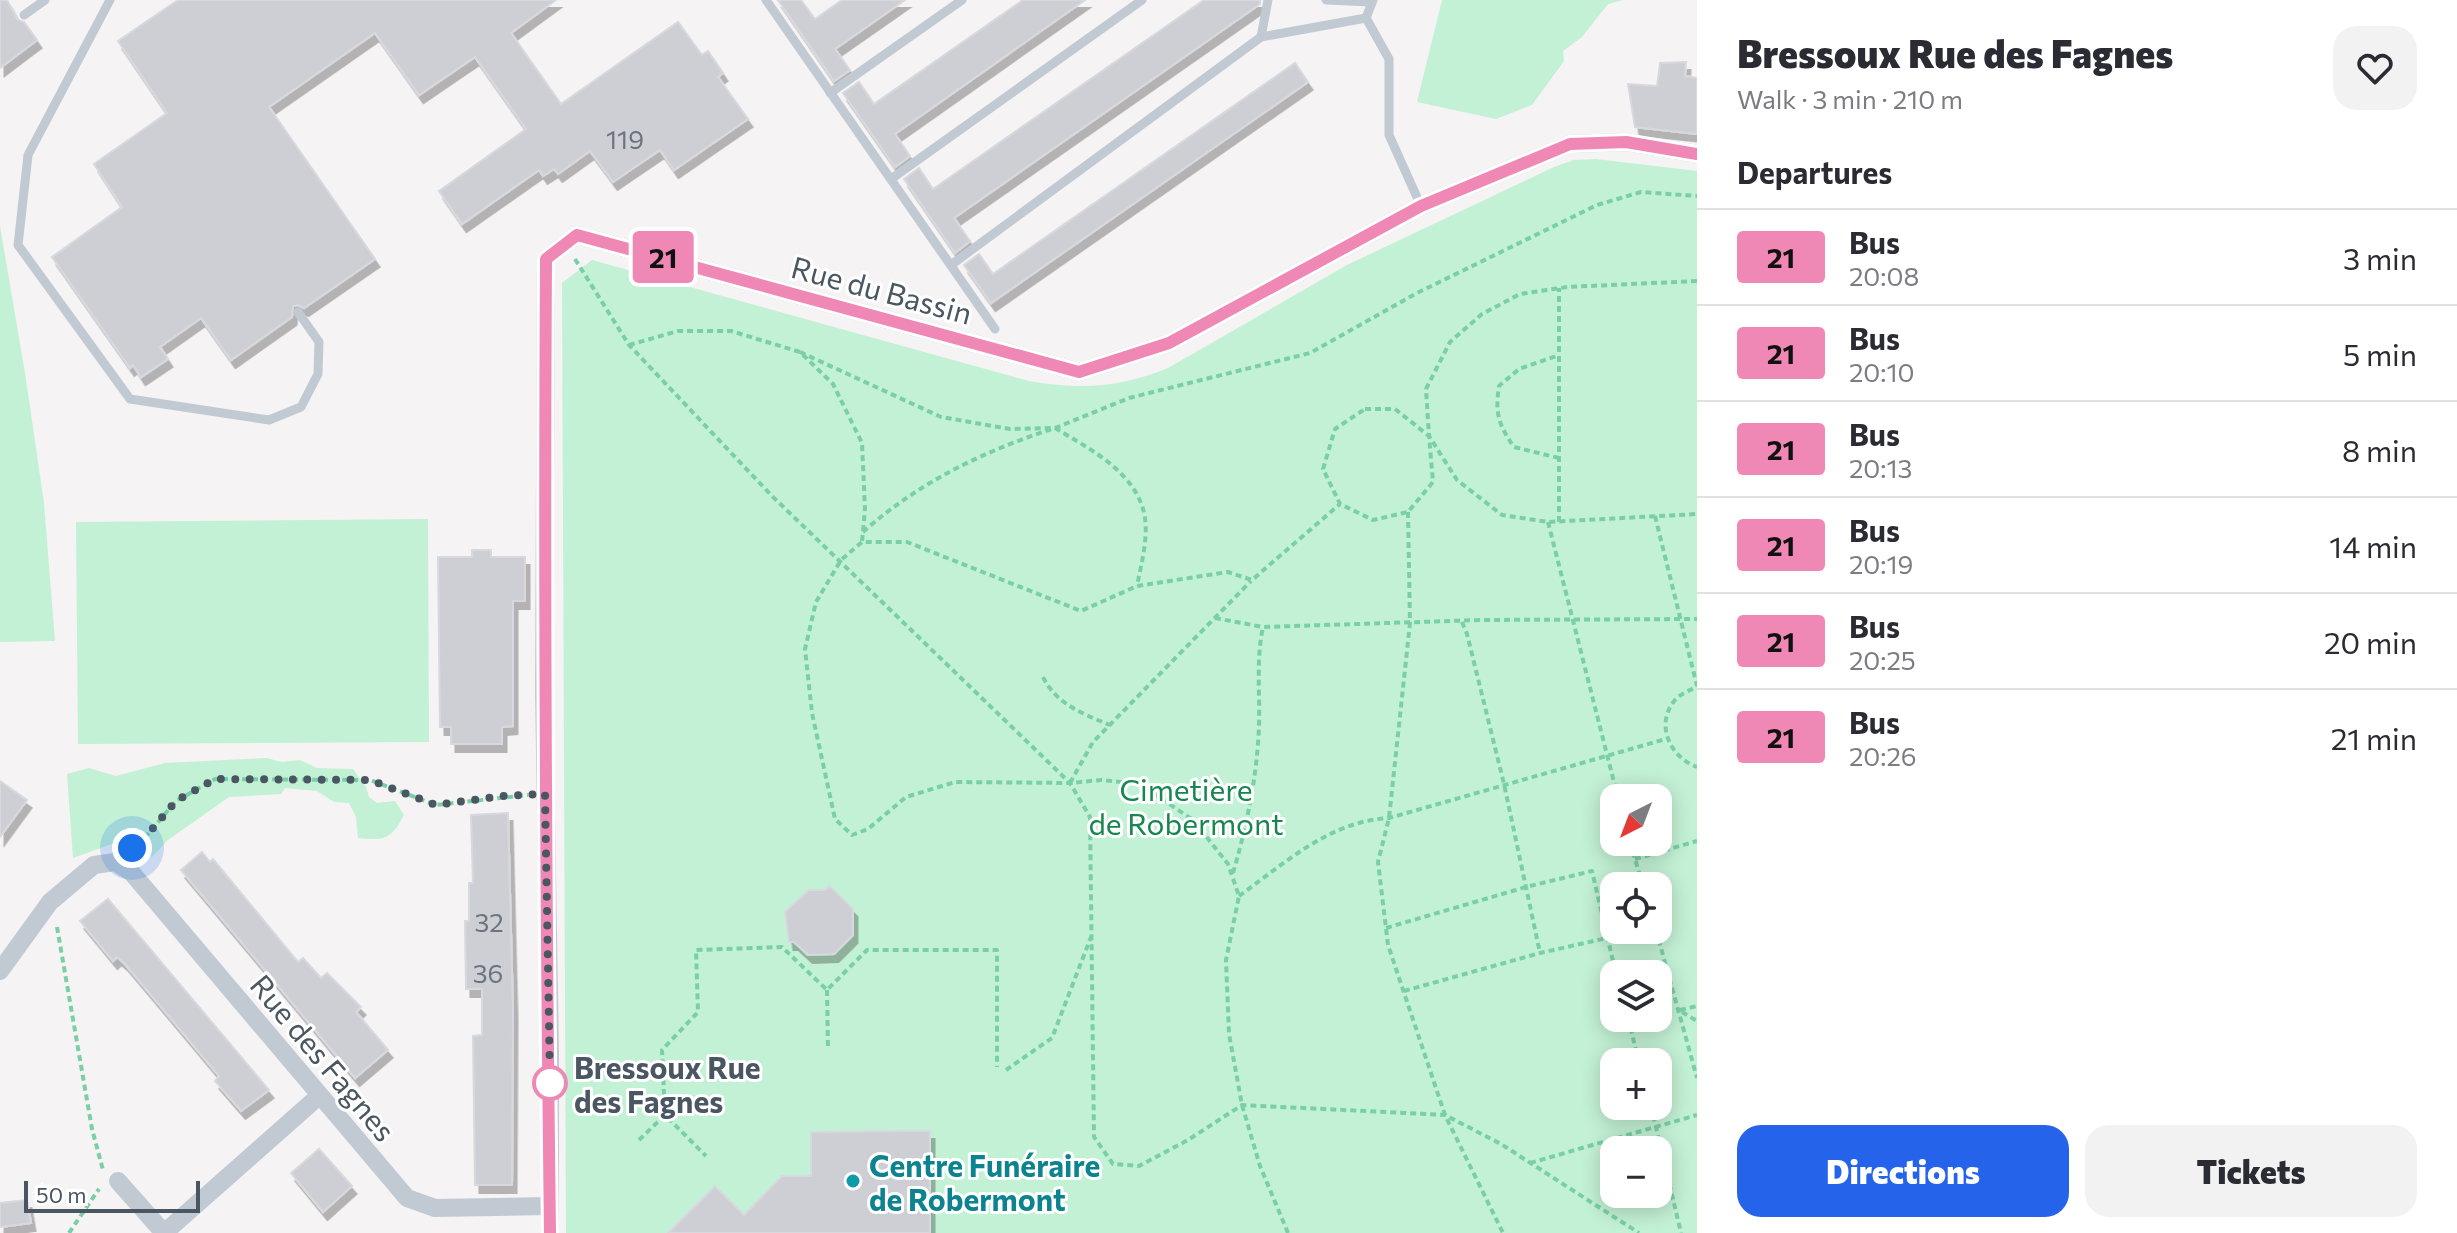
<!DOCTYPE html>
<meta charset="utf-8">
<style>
:root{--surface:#fff;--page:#f2f2f3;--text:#2b2b33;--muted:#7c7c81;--line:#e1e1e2;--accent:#2563eb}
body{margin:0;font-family:Commissioner,sans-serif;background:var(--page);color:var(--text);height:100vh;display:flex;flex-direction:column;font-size:30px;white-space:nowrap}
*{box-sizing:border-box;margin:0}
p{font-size:26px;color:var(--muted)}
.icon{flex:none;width:44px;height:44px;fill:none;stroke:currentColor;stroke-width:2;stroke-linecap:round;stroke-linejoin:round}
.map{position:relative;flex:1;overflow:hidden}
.details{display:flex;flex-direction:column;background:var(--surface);width:760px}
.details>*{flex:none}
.badge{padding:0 16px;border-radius:6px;font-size:28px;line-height:52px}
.needle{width:52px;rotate:222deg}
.controls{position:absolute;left:1600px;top:784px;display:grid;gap:16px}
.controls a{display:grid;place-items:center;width:72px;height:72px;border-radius:16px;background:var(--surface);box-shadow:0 4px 20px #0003;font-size:40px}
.scale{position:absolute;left:24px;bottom:20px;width:176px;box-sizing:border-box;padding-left:8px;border:4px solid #4a5661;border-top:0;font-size:22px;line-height:28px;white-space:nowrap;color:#4a5661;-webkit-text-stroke:6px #fff;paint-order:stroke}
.you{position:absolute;width:40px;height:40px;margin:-20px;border:6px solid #fff;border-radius:50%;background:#1a73e8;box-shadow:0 0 0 12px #1a73e833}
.map>.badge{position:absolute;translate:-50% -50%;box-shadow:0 0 0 4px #fff}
h2{padding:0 40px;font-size:30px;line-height:72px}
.round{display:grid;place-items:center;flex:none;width:84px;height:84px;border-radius:24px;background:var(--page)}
.headline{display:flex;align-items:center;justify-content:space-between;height:136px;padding:0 40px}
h1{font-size:38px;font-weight:800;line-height:60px}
.action{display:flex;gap:16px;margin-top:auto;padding:16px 40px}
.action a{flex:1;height:92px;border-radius:24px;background:var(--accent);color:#fff;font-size:32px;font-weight:800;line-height:92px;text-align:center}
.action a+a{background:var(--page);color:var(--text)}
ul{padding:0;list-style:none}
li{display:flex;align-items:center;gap:24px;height:96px;padding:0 40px;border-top:2px solid var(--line)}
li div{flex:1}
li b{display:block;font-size:30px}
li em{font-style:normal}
li .badge{min-width:88px;font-weight:700;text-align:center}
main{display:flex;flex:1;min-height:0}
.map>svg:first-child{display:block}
.green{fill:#c3f1d5;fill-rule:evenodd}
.building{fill:#cdcfd5;stroke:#d7d9de;stroke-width:2;filter:url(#shadow)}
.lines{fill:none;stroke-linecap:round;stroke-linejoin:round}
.path{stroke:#7ad0a6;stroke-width:4;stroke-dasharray:6 4;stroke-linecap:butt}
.lane{stroke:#c1cad2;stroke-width:9}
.street{stroke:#c1cad2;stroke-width:18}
.line-casing{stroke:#fff;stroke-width:18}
.line{stroke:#f088b6;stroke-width:12}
.walk{stroke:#4a5661;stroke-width:8;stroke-dasharray:0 14.4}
.stop-dot{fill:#fff;stroke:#f088b6;stroke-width:4}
.culture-dot{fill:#0f9aa8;stroke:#fff;stroke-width:3}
.labels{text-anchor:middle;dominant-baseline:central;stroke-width:6;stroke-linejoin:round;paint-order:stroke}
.number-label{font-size:26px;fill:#6b747e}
.street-label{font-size:30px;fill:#4a5661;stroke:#fff}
.park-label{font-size:30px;fill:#17864f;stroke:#fff}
.stop-label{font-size:30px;font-weight:bold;fill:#4a5661;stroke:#fff;text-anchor:start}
.culture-label{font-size:30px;font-weight:bold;fill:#0d838f;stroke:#fff;text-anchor:start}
</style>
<main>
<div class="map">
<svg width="1697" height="1233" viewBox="0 0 1697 1233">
<defs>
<filter id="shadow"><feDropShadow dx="4.5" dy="8" stdDeviation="0" flood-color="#0004"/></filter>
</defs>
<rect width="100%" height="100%" fill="#f5f3f3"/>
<!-- green -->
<g class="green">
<path d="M 1442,0 L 1623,0 L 1608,4 L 1582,37 L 1563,51 L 1564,61 L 1532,105 L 1496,119 L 1417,102 Z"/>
<path d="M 1596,159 L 1697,171 L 1697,1233 L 566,1233 L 562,283 L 592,260 L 1029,381 C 1082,390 1118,388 1168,368 L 1347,265 L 1554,167 L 1574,160 ZM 1614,798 L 1658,798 L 1658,842 L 1614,842 ZM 1614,886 L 1658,886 L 1658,930 L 1614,930 ZM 1614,974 L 1658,974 L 1658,1018 L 1614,1018 ZM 1614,1062 L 1658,1062 L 1658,1106 L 1614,1106 ZM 1614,1150 L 1658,1150 L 1658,1194 L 1614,1194 Z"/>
<path d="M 0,226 L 25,373 L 44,503 L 55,641 L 0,642 Z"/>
<path d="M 428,519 L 429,742 L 78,744 L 76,522 Z"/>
<path d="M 266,758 L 282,762 L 300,760 L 317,768 L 353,769 L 366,787 L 369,797 L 377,803 L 395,801 L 404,815 C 391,839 386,841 358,838 L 356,817 L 349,803 L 334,802 L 317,791 L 285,788 L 281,794 L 229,797 L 168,840 L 152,857 L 120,841 L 73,858 L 67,774 L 89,768 L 116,776 L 165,763 Z"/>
</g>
<!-- building -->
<g class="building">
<path d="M 0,0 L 7,0 L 18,20 L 24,22 L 37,40 L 0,68 Z"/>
<path d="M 178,0 L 556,0 L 511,33 L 561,104 L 678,22 L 702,55 L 708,51 L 723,73 L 718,77 L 748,119 L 674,170 L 660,150 L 613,182 L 590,151 L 558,174 L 554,169 L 543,176 L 539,170 L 462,224 L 439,191 L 526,129 L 475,57 L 419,95 L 375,33 L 269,107 L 375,259 L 304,308 L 298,305 L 293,306 L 292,317 L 231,360 L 201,318 L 160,347 L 168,359 L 141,377 L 133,365 L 130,368 L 52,257 L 122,207 L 94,164 L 167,113 L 118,41 Z"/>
<path d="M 778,0 L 801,0 L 815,19 L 842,0 L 905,0 L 835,49 L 850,70 L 834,81 Z"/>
<path d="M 1023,0 L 1085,0 L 895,134 L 910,156 L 895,167 L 843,93 L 859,82 L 874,104 Z"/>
<path d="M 1204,0 L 1260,0 L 1260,4 L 954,218 L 970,241 L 955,253 L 904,179 L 919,168 L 933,189 Z"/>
<path d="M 1686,62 L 1685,76 L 1697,78 L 1697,134 L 1635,127 L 1628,84 L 1657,86 L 1660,63 Z"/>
<path d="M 1295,63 L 1308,82 L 991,303 L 964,265 L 979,254 L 993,274 Z"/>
<path d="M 472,550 L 491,550 L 491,557 L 525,557 L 525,601 L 513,601 L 513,726 L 502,727 L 502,744 L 451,744 L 451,727 L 440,727 L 438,557 L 472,557 Z"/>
<path d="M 0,781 L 27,800 L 0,837 Z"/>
<path d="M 508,813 L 513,1012 L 512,1185 L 475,1185 L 473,1036 L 482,1035 L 482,989 L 466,989 L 465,921 L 469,921 L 469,883 L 473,883 L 471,815 Z"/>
<path d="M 202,852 L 210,862 L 213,859 L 298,962 L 303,958 L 321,978 L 327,973 L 361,1007 L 356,1012 L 388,1050 L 355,1078 L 181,870 Z"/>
<path d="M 830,886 L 853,909 L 853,935 L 834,954 L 808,955 L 794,942 L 789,942 L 785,912 L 809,890 L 825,890 Z"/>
<path d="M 108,899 L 269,1090 L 241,1111 L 215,1081 L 219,1076 L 125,964 L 117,957 L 113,961 L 80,921 Z"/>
<path d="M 906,1131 L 930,1131 L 930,1233 L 668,1233 L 715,1186 L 744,1215 L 782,1176 L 811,1176 L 811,1132 Z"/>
<path d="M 319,1149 L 352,1186 L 323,1212 L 291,1173 Z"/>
<path d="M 27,1200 L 31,1223 L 0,1227 L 0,1203 Z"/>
</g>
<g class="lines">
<!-- path -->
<g class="path">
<path d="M 575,259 L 629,345 L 771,495 L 1070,783 L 1090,817 L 1094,1137 L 1113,1164 L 1139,1166 L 1188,1140 L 1242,1105 L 1445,1115 L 1501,1144 L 1639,1233"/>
<path d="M 1697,281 L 1567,287 L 1520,294 L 1482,314 L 1450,342 L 1426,389 L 1429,436 L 1457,480 L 1502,515 L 1548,522 L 1697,514"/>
<path d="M 629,345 L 678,331 L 731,331 L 800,352 L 833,384 L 862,443 L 865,509 L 862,542"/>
<path d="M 800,352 L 941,417 L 1010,429 L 1055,428 L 1129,398 L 1310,353 L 1417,293 L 1597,205 L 1641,192 L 1697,196"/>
<path d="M 1365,409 L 1395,409 L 1429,436 L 1433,482 L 1408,512 L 1373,520 L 1340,504 L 1323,469 L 1335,429 Z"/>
<path d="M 1559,458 L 1514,447 C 1498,424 1495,413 1499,386 L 1519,369 L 1559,355"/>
<path d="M 1408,512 L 1410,623 L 1389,818 L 1378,862 L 1388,945 L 1445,1115 L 1503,1233"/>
<path d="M 1655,516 L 1697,686 C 1691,690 1680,694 1675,700 C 1654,725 1671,758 1697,767"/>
<path d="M 1548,522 L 1618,798"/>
<path d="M 1559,522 L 1559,288"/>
<path d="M 863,532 C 919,482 984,451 1055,428 C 1090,449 1138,473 1145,518 C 1148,540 1141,565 1137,586"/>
<path d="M 1215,618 L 1263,627 L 1481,620 L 1697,619"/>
<path d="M 1462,622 L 1467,634 L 1504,784 L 1540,953"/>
<path d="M 1043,677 C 1056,704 1083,714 1110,725"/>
<path d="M 1070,783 L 1093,742 L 1251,581"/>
<path d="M 1630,842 L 1643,886"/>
<path d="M 129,850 L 148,834 L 176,801 L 215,779 L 370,780 L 436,805 L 528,795"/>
<path d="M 1635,859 L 1697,841"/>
<path d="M 1233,873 C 1247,825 1257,777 1259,726 C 1260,693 1256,659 1263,627"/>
<path d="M 1239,896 C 1285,863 1330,821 1389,818 L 1666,739"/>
<path d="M 57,927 L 92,1129 L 103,1170"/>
<path d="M 1386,928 L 1526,887 L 1592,871 L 1616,974"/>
<path d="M 1656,930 L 1697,1078"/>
<path d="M 827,990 L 828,1050"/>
<path d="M 1404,991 L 1540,953 L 1607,938"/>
<path d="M 1680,1010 L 1697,1006"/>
<path d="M 1682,1012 L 1697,1021"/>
<path d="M 1628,1018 L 1639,1062"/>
<path d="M 1006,1070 L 1052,1038 L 1091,937"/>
<path d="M 1651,1106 L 1681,1233"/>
<path d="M 665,1115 L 662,1050 L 698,1012 L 696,950 L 782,947 L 827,990 L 867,950 L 997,950 L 997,1067"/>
<path d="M 639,1140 L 665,1115 L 706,1156"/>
<path d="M 1530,1163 L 1697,1115"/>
<path d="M 69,1233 L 99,1189"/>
<path d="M 1288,1233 L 1260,1166 L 1242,1105 L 1229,1034 L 1226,960 L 1239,896 L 1228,864 L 1193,820 L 1140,784 L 1101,780 L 1070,783 L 955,782 L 906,797 L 868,829 L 852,835 L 835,819 L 812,713 L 805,649 L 816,602 L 841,560 L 862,542 L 907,542 L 1081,611 L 1137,586 L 1228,572 L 1252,580 L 1340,504"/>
</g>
<!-- lane -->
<g class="lane">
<path d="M 110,0 L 28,155 L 18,245 L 130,399 L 269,420 L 301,407 L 318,374 L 319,342 L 298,312"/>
<path d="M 766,0 L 995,329"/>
<path d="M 1326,0 L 1371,2"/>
<path d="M 1373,0 L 1366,18 L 1389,59 L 1389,135 L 1421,206"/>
<path d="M 24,15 L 45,0"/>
<path d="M 1261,37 L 1268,0"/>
<path d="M 830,93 L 962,0"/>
<path d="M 891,179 L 1142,0"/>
<path d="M 951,265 L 1261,37 L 1366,18"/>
</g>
<!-- street -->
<g class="street">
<path d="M 0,971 L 50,902 L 94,865 L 115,862 L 132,873 L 407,1198 L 435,1208 L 550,1206"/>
<path d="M 118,1181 L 164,1233"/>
<path d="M 164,1233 L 319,1096"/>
<path d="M 550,1233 L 550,1053 L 544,693 L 546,259 L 577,235 L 1079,372 L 1169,343 L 1421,206 L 1570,144 L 1626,142 L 1697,154"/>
</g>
</g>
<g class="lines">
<!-- line casing -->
<g class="line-casing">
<path id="line" d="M 550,1233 C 546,908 544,583 546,259 L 577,235 L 1079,372 L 1169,343 L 1421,206 L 1570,144 L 1626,142 L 1697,154"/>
</g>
<!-- line -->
<use href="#line" class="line"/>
<!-- walk -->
<path class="walk" d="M 132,848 L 148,834 L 176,801 L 215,779 L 370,780 L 436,805 L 502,796 L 545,794 L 550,1083"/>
</g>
<!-- markers -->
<circle class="stop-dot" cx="550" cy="1083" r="16"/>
<circle class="culture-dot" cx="853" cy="1181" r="8"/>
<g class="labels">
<!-- number labels -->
<g class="number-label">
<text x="625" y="138">119</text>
<text x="489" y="921">32</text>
<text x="488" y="972">36</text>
</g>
<!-- street labels -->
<g class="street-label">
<text transform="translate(882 289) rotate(15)">Rue du Bassin</text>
<text transform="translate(324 1057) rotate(50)">Rue des Fagnes</text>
</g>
<!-- park labels -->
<g class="park-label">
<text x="1186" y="788">Cimetière<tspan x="1186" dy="34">de Robermont</tspan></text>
</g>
<!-- stop labels -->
<g class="stop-label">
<text x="574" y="1066">Bressoux Rue<tspan x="574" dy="34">des Fagnes</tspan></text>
</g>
<!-- culture labels -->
<g class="culture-label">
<text x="869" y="1164">Centre Funéraire<tspan x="869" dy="34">de Robermont</tspan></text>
</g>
</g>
</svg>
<div class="controls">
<a><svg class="needle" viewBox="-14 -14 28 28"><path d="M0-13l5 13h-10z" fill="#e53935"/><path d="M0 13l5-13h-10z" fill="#7c7c81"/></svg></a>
<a><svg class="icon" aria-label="locate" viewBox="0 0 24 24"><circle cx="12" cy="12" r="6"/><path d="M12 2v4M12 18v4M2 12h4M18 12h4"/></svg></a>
<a><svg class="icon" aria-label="layers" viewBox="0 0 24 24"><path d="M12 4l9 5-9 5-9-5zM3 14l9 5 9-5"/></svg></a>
<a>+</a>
<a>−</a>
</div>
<div class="scale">50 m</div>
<div class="you" style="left:132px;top:848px"></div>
<b class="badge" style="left:663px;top:257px;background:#f088b6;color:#111">21</b>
</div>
<section class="details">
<div class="headline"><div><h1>Bressoux Rue des Fagnes</h1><p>Walk · 3 min · 210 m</p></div><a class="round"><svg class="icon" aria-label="heart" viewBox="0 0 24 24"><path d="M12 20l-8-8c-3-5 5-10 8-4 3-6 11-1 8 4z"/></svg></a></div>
<h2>Departures</h2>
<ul>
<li><span class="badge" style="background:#f088b6;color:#111">21</span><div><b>Bus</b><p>20:08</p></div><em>3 min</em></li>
<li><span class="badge" style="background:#f088b6;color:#111">21</span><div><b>Bus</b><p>20:10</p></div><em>5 min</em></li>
<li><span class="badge" style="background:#f088b6;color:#111">21</span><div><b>Bus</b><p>20:13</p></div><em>8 min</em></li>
<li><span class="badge" style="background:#f088b6;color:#111">21</span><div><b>Bus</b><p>20:19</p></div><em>14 min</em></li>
<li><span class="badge" style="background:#f088b6;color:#111">21</span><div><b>Bus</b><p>20:25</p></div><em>20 min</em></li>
<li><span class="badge" style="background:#f088b6;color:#111">21</span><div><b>Bus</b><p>20:26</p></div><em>21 min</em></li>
</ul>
<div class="action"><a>Directions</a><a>Tickets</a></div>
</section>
</main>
